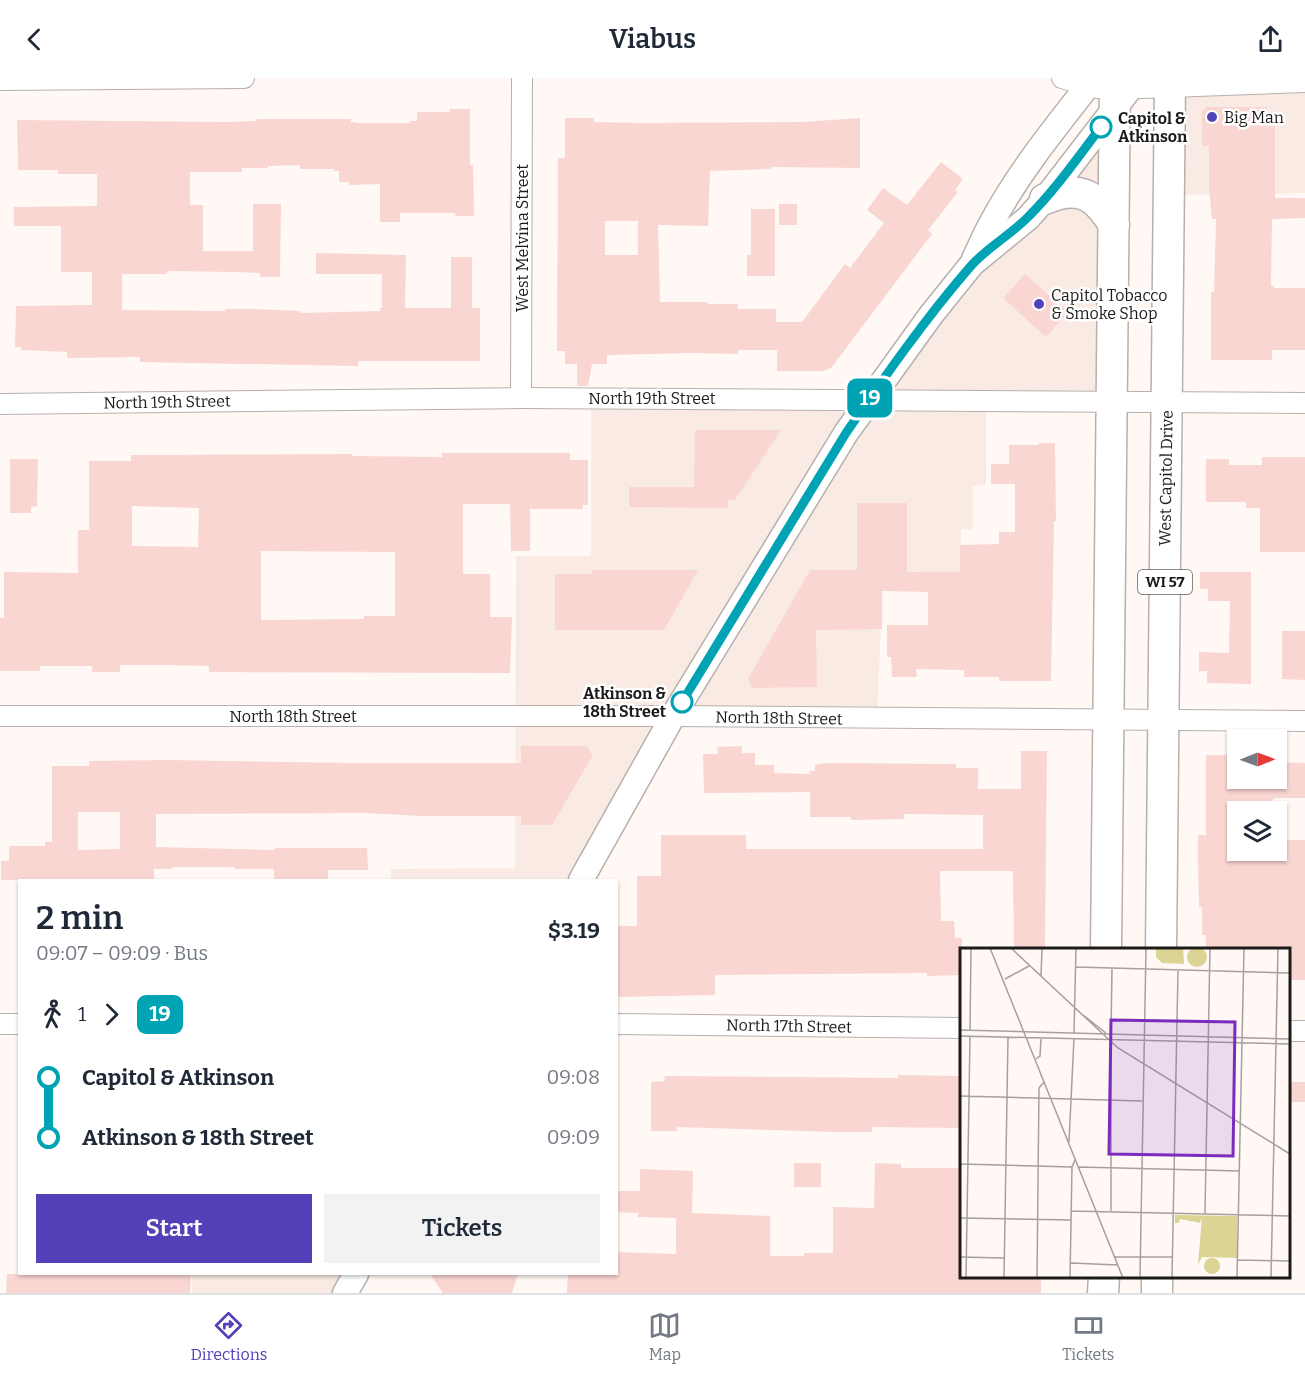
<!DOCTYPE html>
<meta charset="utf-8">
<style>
:root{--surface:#fff;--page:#f2f2f3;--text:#1f2937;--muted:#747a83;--line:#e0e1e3;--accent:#5241b9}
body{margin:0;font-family:Bitter,serif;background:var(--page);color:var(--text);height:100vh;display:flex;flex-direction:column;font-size:22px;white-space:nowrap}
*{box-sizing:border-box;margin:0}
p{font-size:20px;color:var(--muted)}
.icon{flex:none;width:33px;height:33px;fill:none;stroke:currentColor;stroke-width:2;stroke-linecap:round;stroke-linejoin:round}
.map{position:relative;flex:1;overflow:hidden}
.side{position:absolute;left:18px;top:801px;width:600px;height:396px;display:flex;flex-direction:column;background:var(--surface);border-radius:0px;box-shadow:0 2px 4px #0004}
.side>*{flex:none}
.badge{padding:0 12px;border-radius:9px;font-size:21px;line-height:39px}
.needle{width:39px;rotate:89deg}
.fabs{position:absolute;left:1227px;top:651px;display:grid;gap:12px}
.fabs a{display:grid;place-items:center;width:60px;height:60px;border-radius:0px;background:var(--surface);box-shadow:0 2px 4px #0004;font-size:30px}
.map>.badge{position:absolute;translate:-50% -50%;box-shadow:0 0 0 3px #fff}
.legs{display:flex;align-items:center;gap:9px;height:66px;padding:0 18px;font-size:20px}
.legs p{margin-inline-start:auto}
.head{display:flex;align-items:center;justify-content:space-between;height:102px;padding:0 18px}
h1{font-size:33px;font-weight:600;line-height:45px}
.primary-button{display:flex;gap:12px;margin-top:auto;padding:12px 18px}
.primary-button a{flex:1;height:69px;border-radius:0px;background:var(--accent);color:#fff;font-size:24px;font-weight:600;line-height:69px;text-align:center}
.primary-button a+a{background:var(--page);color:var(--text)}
ul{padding:0 18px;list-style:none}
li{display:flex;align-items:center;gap:21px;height:60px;font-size:22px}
li i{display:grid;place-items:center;width:9px;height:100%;margin:0 8px;background:currentColor}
li i::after{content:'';width:15px;height:15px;margin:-8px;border:4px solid;border-radius:50%;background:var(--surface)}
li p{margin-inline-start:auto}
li:first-child i{background:linear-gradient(#0000 50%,currentColor 0)}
li:last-child i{background:linear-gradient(currentColor 50%,#0000 0)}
header{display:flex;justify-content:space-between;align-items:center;height:78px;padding:0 18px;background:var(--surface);font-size:27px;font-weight:600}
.dock{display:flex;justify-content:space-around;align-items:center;height:84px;border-top:2px solid var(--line);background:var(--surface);font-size:16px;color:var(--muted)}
.dock a{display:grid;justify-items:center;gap:3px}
.dock .current{color:var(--accent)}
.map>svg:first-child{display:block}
.built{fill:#f9eae3}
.building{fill:#fad6d2;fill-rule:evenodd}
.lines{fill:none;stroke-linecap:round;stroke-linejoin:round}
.minor-casing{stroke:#b7b0ad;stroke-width:22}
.tertiary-casing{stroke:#b7b0ad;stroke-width:27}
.primary-casing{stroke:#b7b0ad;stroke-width:33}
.minor{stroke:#fff;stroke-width:20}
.tertiary{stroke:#fff;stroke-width:24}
.primary{stroke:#fff;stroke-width:30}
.line-1-casing{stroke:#fff;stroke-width:14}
.line-1{stroke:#00a3b4;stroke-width:9}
.poi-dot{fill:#5241b9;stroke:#fff;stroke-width:2}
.stop-1-dot{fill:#fff;stroke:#00a3b4;stroke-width:3}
.labels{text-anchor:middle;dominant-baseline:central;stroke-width:5;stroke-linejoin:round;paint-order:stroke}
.shield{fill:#fff;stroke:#615f5f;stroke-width:1.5}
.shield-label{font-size:15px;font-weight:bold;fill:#1d1b1a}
.poi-label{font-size:16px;fill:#1d1b1a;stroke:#fff;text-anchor:start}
.stop-label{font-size:16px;font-weight:bold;fill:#1d1b1a;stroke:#fff;text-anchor:start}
.street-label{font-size:16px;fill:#1d1b1a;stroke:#fff}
.inset-road{fill:none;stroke:#a5a09d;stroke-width:1.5}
.view{fill:#7b2cbf;fill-opacity:0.15;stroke:#7b2cbf;stroke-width:3}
.inset-edge{fill:none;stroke:#1d1b1a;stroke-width:3}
</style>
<header><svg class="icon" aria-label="back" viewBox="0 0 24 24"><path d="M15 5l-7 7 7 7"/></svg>Viabus<svg class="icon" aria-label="share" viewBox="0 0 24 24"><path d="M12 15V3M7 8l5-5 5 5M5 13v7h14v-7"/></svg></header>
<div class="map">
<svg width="1305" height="1215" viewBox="0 0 1305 1215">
<rect width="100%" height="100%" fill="#fff8f4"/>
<!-- built -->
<g class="built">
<path d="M 1115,0 L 1113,324 L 986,323 L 986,407 L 973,408 L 973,452 L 961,451 L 961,495 L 883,493 L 877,641 L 673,638 L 581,802 L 391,802 L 391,791 L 515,790 L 516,478 L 591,478 L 591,320 L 873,321 L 1115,11 Z"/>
<path d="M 1170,0 L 1305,0 L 1305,115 L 1169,117 Z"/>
<path d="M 192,1196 L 356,1196 L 345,1215 L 192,1215 Z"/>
</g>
<!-- building -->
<g class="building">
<path d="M 1207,29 L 1267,29 L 1267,37 L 1275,37 L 1275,120 L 1305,120 L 1305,140 L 1272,141 L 1271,208 L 1274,208 L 1274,210 L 1305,210 L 1305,272 L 1272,272 L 1272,282 L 1211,282 L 1211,214 L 1214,214 L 1216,141 L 1212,141 L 1209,110 L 1209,68 L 1202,68 L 1202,33 Z"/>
<path d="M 450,31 L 470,31 L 470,87 L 473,87 L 474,138 L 455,138 L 456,135 L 400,135 L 400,144 L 380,144 L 380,106 L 349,107 L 349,104 L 339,104 L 339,93 L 334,93 L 334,91 L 300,91 L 300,87 L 268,88 L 268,90 L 242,90 L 242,94 L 190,94 L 190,127 L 203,127 L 203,173 L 253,173 L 253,126 L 281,126 L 280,199 L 260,199 L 260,195 L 234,194 L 167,193 L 167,196 L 122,196 L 122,232 L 225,233 L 225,231 L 254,231 L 300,233 L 300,235 L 380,233 L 380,230 L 382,230 L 382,196 L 316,196 L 316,175 L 406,177 L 405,230 L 451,230 L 451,179 L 472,179 L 472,230 L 480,230 L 480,283 L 358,283 L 358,288 L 140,284 L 140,279 L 67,280 L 67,274 L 21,272 L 21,269 L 15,269 L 16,228 L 92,227 L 92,194 L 61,194 L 61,148 L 14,148 L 14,129 L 97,128 L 97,96 L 58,96 L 58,92 L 18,92 L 17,42 L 226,44 L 257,43 L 257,41 L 351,41 L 351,44 L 360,45 L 410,45 L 410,43 L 417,43 L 417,34 L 450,34 Z"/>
<path d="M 565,40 L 594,40 L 594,44 L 642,45 L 802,44 L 860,40 L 860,90 L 771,89 L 771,91 L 710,93 L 708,148 L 658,147 L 660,224 L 707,224 L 708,226 L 738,226 L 738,231 L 776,231 L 776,244 L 802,244 L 845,186 L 850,190 L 884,145 L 867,132 L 883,110 L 907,127 L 941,84 L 963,101 L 955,112 L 958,114 L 928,152 L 932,156 L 831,290 L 822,293 L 777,293 L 777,272 L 738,272 L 738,276 L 692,275 L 607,277 L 607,286 L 592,286 L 588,308 L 577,308 L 577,286 L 565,286 L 565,273 L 557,273 L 558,80 L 565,80 ZM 605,143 L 638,143 L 638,177 L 605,177 Z"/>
<rect x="779" y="126" width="18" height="21"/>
<path d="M 751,131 L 775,131 L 775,198 L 747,198 L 747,177 L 751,177 Z"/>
<path d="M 1025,196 L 1068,234 L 1046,259 L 1003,220 Z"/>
<path d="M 695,352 L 781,352 L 735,422 L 728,422 L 728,430 L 629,429 L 629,409 L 694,409 Z"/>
<path d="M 1039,365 L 1055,365 L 1056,443 L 1054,443 L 1051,603 L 999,603 L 999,599 L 964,599 L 964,592 L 916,591 L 917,599 L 892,599 L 891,579 L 887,579 L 887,547 L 928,547 L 928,514 L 882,513 L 882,551 L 816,552 L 817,609 L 752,610 L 748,601 L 810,492 L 857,492 L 857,425 L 907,425 L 907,494 L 960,494 L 960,467 L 999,466 L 999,454 L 1015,454 L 1015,406 L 991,406 L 991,386 L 1009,386 L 1009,367 L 1039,367 Z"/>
<path d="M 442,375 L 570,375 L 570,382 L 588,382 L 588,427 L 583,427 L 583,431 L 530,431 L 530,473 L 511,473 L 510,426 L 463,426 L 463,496 L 490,496 L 490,539 L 512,539 L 510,595 L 209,594 L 209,588 L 165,587 L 120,587 L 120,594 L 92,594 L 92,588 L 40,588 L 40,593 L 0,593 L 0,540 L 4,540 L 4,494 L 78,495 L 78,452 L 89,452 L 89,383 L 131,383 L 131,377 L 352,376 L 352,378 L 442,379 ZM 132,428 L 199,430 L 198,469 L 132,468 ZM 261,473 L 393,474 L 395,475 L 395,538 L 364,538 L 364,541 L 261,542 Z"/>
<path d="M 1262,379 L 1305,379 L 1305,474 L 1260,474 L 1260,430 L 1246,430 L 1246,424 L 1206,424 L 1206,381 L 1229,381 L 1229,387 L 1262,387 Z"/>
<path d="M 10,381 L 38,381 L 37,428 L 31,429 L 31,435 L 10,435 Z"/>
<path d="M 592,492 L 698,492 L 664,552 L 555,552 L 555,496 L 592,496 Z"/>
<path d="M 1200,494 L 1251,494 L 1251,606 L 1207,605 L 1207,593 L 1199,593 L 1199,574 L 1229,575 L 1230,523 L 1208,523 L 1208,511 L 1200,511 Z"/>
<path d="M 1282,553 L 1305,553 L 1305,602 L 1282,601 Z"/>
<path d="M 521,668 L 587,668 L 593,677 L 552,747 L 521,747 L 521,738 L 421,738 L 364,735 L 156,736 L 156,769 L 275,772 L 275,770 L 367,770 L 368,792 L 328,792 L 328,802 L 274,802 L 274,791 L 235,791 L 235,789 L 172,789 L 172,791 L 154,791 L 154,802 L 1,802 L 1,783 L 9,783 L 9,768 L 45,768 L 45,764 L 52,764 L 52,688 L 89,688 L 89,683 L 169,682 L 351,685 L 521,685 ZM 78,734 L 120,734 L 120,771 L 78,772 Z"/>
<path d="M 742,668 L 742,675 L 755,675 L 755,687 L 774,687 L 774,695 L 810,696 L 810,693 L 815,693 L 815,687 L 826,685 L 956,686 L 956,690 L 978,690 L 978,711 L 1021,711 L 1021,673 L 1047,673 L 1045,869 L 1014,869 L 1013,793 L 940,793 L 941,843 L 954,843 L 955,860 L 962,860 L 962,897 L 927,898 L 927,895 L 715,897 L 715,917 L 616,919 L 616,848 L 637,848 L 637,798 L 661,798 L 661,757 L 746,757 L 746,771 L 983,771 L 983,737 L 904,736 L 904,741 L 851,742 L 851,739 L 810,739 L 810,714 L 704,715 L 703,676 L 718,676 L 717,669 Z"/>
<path d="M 1206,677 L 1235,677 L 1235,700 L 1276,700 L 1276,684 L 1305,685 L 1305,720 L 1273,720 L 1273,724 L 1251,724 L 1251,734 L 1238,734 L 1238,772 L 1276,772 L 1276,762 L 1305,762 L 1305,902 L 1288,902 L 1288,872 L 1206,870 L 1206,857 L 1202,857 L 1202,829 L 1199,829 L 1198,786 L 1198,757 L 1206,757 Z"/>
<path d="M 898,997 L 962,998 L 962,1050 L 872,1049 L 872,1054 L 836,1054 L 677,1049 L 677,1053 L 651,1053 L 651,1004 L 665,1003 L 664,998 L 898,1000 Z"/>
<rect x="1288" y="1004" width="17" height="20"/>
<rect x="794" y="1085" width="27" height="24"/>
<path d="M 875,1085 L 901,1086 L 901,1090 L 962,1090 L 962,1198 L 1041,1198 L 1041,1215 L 567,1215 L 568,1196 L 616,1196 L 616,1174 L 676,1176 L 676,1140 L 638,1139 L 638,1135 L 616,1134 L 616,1113 L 640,1113 L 640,1091 L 693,1093 L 692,1135 L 770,1138 L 770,1178 L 804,1178 L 804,1175 L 833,1175 L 833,1129 L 874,1130 Z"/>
<path d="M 7,1196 L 191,1196 L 190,1215 L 6,1215 Z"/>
<path d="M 430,1196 L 518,1196 L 512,1215 L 443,1215 Z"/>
</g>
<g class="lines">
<!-- minor casing -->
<g class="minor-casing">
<g id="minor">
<path d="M 1062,0 L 1098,10 L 1115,11 L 1305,4"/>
<path d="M 0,2 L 244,0"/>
<path d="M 521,320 L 522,0"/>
<path d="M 0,326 L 521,320 L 1305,325"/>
<path d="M 0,638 L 673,638 L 1305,643"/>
<path d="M 0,946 L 20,946"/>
<path d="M 616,946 L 962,950"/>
<path d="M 1288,953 L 1305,953"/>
</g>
</g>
<!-- tertiary casing -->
<g class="tertiary-casing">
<g id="tertiary">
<path d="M 974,181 C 980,169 985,156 992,144 C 1020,92 1058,46 1094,0"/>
<path d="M 581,802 L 673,638 L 846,355 L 931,237 L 972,186 L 1028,140 L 1045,121 L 1138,0"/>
<path d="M 345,1215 L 356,1196"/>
</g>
</g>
<!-- primary casing -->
<g class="primary-casing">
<g id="primary">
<path d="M 1045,121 C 1079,106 1096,117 1114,147"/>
<path d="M 1106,872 L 1115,0"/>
<path d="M 1161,872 L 1170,0"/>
<path d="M 1103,1215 L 1104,1198"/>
<path d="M 1157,1215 L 1157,1198"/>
</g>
</g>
<!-- minor -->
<use href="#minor" class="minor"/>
<!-- tertiary -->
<use href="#tertiary" class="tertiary"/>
<!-- primary -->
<use href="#primary" class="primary"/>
</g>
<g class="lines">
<!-- line-1 casing -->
<g class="line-1-casing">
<path id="line-1" d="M 682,624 L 846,355 C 885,298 925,241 970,189 C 986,170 1011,157 1029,138 C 1056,111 1078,79 1101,49"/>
</g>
<!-- line-1 -->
<use href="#line-1" class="line-1"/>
</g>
<!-- markers -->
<g class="poi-dot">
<circle cx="1212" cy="39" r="6"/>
<circle cx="1039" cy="226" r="6"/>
</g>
<g class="stop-1-dot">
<circle cx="1101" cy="49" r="10"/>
<circle cx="682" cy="624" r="10"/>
</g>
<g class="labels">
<!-- shield labels -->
<rect class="shield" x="1138" y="492" width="54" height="24" rx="4.5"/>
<g class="shield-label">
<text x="1165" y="504">WI 57</text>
</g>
<!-- poi labels -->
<g class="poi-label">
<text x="1224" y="39">Big Man</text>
<text x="1051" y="217">Capitol Tobacco<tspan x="1051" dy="18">&amp; Smoke Shop</tspan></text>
</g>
<!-- stop labels -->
<g class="stop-label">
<text x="1118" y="40">Capitol &amp;<tspan x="1118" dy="18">Atkinson</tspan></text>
<text x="666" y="615" text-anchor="end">Atkinson &amp;<tspan x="666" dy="18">18th Street</tspan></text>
</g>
<!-- street labels -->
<g class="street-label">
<text transform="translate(522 160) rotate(-90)">West Melvina Street</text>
<text x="652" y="320">North 19th Street</text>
<text transform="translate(167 324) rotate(-1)">North 19th Street</text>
<text transform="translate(1166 400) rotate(-89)">West Capitol Drive</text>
<text x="293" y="638">North 18th Street</text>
<text transform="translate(779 640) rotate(1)">North 18th Street</text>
<text transform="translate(789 948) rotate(1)">North 17th Street</text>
</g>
</g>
<!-- overview -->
<g transform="translate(960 870)">
<rect width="330" height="330" fill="#fff8f4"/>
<path d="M227 9a10 10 0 1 1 20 0a10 10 0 1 1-20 0ZM 196,0 L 223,0 L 224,16 L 202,15 L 196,9 ZM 215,267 L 277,268 L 277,310 L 242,309 L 238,317 L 242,269 L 240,275 L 220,271 L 219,275 L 215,275 ZM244 318a8 8 0 1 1 16 0a8 8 0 1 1-16 0Z" fill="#dcd494"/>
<path class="inset-road" d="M 30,0 L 163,330M 51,0 L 158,100 L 330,206M 116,19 L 330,25M 81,29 L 82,0M 45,31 L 69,18M 123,67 L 146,85M 0,82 L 330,91M 10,82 L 11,0M 114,85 L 116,0M 151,85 L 152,20M 0,88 L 330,96M 76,111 L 80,108 L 81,91M 0,148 L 182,153M 109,194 L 114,90M 0,216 L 112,219M 119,219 L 280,223M 111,263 L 330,268M 151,263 L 151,95M 245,265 L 250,0M 0,270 L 111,272M 0,309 L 44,310M 155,309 L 212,309M 278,312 L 330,313M 111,315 L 158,317M 6,330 L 10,89M 44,330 L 48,89M 77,330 L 79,140 L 84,134M 110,330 L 112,219 L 115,212M 180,330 L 186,0M 212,330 L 218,22M 277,330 L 284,0M 311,330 L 318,0"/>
<path class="view" d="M 151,72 L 275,74 L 273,208 L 149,206 Z"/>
<rect width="330" height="330" class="inset-edge"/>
</g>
</svg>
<div class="fabs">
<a><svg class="needle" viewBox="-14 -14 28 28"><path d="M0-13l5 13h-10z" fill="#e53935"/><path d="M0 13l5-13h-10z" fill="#747a83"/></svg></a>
<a><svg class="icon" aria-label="layers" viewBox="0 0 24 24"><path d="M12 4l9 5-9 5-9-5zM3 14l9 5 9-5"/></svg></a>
</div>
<b class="badge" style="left:870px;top:320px;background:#00a3b4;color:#fff">19</b>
<section class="side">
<div class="head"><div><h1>2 min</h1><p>09:07 – 09:09 · Bus</p></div><b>$3.19</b></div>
<div class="legs"><svg class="icon" aria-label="walk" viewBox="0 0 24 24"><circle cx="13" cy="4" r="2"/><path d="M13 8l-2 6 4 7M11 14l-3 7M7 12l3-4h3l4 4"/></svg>1<svg class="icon" aria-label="forward" viewBox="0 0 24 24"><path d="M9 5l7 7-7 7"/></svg><b class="badge" style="background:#00a3b4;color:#fff">19</b></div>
<ul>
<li><i style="color:#00a3b4"></i><b>Capitol &amp; Atkinson</b><p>09:08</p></li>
<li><i style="color:#00a3b4"></i><b>Atkinson &amp; 18th Street</b><p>09:09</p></li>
</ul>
<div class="primary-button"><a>Start</a><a>Tickets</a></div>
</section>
</div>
<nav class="dock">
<a class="current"><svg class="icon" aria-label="directions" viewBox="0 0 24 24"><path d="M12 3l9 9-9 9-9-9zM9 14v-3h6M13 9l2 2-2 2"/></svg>Directions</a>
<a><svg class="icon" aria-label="map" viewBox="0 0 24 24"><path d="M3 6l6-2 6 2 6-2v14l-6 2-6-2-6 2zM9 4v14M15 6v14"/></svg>Map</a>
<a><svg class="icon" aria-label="tickets" viewBox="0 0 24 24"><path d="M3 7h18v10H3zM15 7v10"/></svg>Tickets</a>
</nav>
